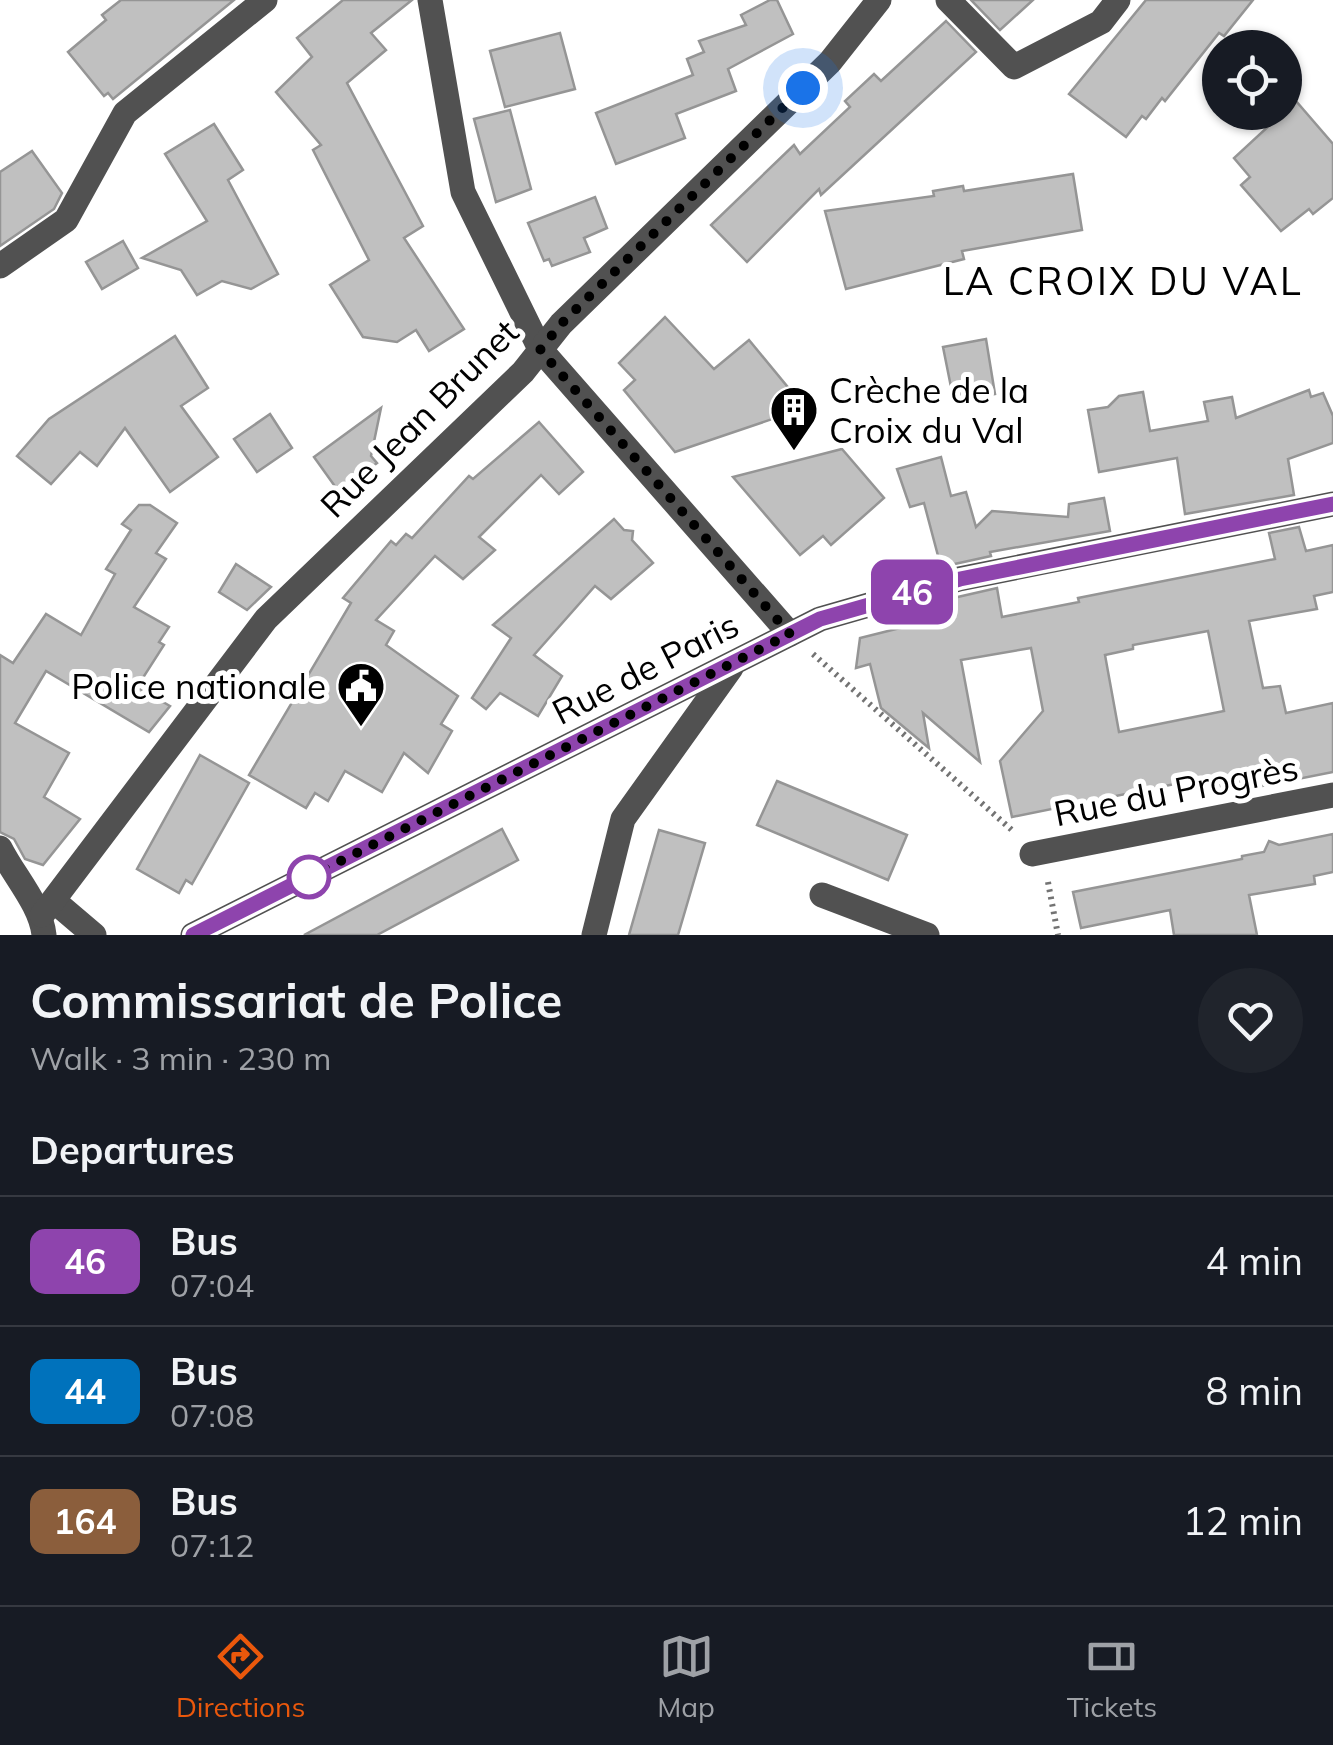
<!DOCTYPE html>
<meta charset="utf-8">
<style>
:root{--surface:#171b24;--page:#20242c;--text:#f1f3f6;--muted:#9ea1a6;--line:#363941;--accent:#ea580c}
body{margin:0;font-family:Mulish,sans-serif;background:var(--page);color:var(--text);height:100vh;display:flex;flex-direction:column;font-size:38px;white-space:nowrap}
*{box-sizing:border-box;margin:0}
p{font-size:32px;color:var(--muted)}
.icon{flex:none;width:55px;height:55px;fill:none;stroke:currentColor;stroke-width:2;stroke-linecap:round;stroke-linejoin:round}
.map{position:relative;height:935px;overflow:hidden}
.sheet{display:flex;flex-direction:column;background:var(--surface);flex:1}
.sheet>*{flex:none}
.badge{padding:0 20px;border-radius:15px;font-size:35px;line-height:65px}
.controls{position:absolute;left:1202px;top:30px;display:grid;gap:20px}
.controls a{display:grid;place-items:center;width:100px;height:100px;border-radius:50%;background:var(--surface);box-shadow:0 2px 8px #0004;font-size:50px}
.you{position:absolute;width:50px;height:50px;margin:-25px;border:8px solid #fff;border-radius:50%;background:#1a73e8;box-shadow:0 0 0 15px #1a73e833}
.map>.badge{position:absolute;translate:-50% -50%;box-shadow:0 0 0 5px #fff}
h2{padding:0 30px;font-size:38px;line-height:90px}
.round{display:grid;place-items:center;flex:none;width:105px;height:105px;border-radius:52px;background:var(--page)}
.headline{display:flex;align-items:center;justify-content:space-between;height:170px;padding:0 30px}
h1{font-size:48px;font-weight:700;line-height:75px}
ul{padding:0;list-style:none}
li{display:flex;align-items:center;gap:30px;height:130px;padding:0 30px;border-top:2px solid var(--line)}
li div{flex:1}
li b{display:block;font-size:38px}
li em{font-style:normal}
li .badge{min-width:110px;font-weight:700;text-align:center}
.dock{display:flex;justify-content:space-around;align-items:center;height:140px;border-top:2px solid var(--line);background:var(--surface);font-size:28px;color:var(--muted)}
.dock a{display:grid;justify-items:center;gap:5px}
.dock .selected{color:var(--accent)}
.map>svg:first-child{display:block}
.building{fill:#c0c0c0;stroke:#959595;stroke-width:2.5;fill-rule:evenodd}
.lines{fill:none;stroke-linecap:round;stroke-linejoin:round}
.path{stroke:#737373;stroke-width:6;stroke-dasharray:2.5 5;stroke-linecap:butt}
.minor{stroke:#515151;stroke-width:25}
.line-casing{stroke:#fff;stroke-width:22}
.line{stroke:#8e44ad;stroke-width:15}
.walk{stroke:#000;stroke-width:10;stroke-dasharray:0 18}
.stop-dot{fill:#fff;stroke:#8e44ad;stroke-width:5}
.labels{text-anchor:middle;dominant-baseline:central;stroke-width:10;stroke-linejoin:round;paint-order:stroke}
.poi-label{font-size:35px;fill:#000;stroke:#fff;text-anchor:start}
.street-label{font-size:35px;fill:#000;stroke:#fff}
.neighbourhood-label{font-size:38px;letter-spacing:2.5px;fill:#000;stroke:#fff}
</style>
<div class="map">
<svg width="1333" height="935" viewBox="0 0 1333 935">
<rect width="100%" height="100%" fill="#fff"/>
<!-- building -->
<g class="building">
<path d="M 121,0 L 234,0 L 113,99 L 108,93 L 104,96 L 68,52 L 106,20 L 102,15 Z"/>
<path d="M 343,0 L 412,0 L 371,33 L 386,50 L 347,83 L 423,226 L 404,238 L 464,329 L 429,351 L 416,330 L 397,342 L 363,337 L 330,285 L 369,260 L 313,150 L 321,145 L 276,92 L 312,57 L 297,38 Z"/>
<path d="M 770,0 L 777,0 L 793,34 L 728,69 L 736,91 L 676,114 L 685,138 L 616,164 L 596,113 L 693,75 L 687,59 L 704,52 L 699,41 L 746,25 L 741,15 Z"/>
<path d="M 971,0 L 1033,0 L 1000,30 Z"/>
<path d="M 1146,0 L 1253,0 L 1224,36 L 1219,33 L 1165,101 L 1162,98 L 1146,119 L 1142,116 L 1126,137 L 1069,94 Z"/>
<path d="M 946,21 L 976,52 L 821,195 L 819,189 L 747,262 L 711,225 L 794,145 L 800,154 L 850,107 L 845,101 L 874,74 L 881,81 Z"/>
<path d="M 560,33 L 575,89 L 505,107 L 490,51 Z"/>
<path d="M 1296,101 L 1333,144 L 1333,198 L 1313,214 L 1309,209 L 1281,231 L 1241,185 L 1250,177 L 1234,158 Z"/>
<path d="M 510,110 L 531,189 L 496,202 L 474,119 Z"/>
<path d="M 214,124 L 243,170 L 228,180 L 278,274 L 251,289 L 222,281 L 197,295 L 181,270 L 142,258 L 207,221 L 165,154 Z"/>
<path d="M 32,151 L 62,193 L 54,209 L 0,246 L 0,172 Z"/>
<path d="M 1073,174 L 1082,230 L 962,251 L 964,259 L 846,289 L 825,211 L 934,196 L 933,191 L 963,186 L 964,191 Z"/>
<path d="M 595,197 L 607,228 L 584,238 L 590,252 L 552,266 L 549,259 L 544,261 L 528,223 Z"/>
<path d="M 123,241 L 138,268 L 102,289 L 86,262 Z"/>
<path d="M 665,317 L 714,369 L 749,340 L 805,408 L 675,452 L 624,390 L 635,380 L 619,363 Z"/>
<path d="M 175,336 L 208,388 L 181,406 L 218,457 L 170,492 L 125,428 L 97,466 L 80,452 L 51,484 L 17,456 L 49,419 Z"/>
<path d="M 986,339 L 995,394 L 954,402 L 943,347 Z"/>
<path d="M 1309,390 L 1311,397 L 1323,393 L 1333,416 L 1333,443 L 1288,459 L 1294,495 L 1185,514 L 1177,458 L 1099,472 L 1088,410 L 1108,407 L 1119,396 L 1143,392 L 1150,431 L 1208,421 L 1204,402 L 1232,397 L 1236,418 Z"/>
<path d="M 381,408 L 371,456 L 377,463 L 339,492 L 314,457 Z"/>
<path d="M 270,414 L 292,448 L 257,472 L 234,439 Z"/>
<path d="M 539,422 L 583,472 L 559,494 L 541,475 L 479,537 L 495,550 L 463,579 L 435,556 L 376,620 L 394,631 L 386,645 L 458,696 L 441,724 L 452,731 L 428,773 L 404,753 L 382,792 L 345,771 L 328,801 L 315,793 L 306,808 L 249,775 L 351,603 L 343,598 L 391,541 L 396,545 L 406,534 L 412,538 L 469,476 L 473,479 Z"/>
<path d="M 842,449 L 884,498 L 831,545 L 823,536 L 800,555 L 733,477 Z"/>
<path d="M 941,457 L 951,496 L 966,492 L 976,527 L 992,511 L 1068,517 L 1069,504 L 1104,498 L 1110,531 L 990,552 L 991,556 L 941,567 L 924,503 L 910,507 L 897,469 Z"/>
<path d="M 139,505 L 150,505 L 177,523 L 156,553 L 166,559 L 134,607 L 169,627 L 159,642 L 164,645 L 137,687 L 170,706 L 149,732 L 46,671 L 15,723 L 69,753 L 44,797 L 80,819 L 43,865 L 25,859 L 14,839 L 0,832 L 0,655 L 13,663 L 46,614 L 81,635 L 115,574 L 106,569 L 131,530 L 122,524 Z"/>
<path d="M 614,519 L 624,530 L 633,531 L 632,540 L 653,563 L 611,599 L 595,586 L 534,655 L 562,676 L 538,716 L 500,693 L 486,709 L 472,698 L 511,638 L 493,625 Z"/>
<path d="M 1299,527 L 1306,551 L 1333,545 L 1333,592 L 1314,596 L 1317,609 L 1249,621 L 1263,688 L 1280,686 L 1286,713 L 1333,703 L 1333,772 L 1222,794 L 1219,775 L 1012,817 L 1000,761 L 1043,711 L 1031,648 L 961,660 L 980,762 L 923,713 L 929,748 L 881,708 L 870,664 L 856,668 L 860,638 L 908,626 L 906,616 L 951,606 L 949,599 L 997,588 L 1002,617 L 1079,602 L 1078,598 L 1275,559 L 1269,533 ZM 1208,631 L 1224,711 L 1119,732 L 1105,655 L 1133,649 L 1133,645 Z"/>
<path d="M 236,564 L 271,587 L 247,610 L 219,592 Z"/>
<path d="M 200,755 L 249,783 L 192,884 L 186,880 L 179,893 L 137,869 Z"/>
<path d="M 777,781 L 907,835 L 888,880 L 757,825 Z"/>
<path d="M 502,829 L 518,860 L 377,935 L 304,935 Z"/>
<path d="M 659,830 L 705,843 L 678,935 L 629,935 Z"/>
<path d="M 1333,834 L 1333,872 L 1314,876 L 1315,884 L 1249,895 L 1257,935 L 1174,935 L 1170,910 L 1081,928 L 1073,892 L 1242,859 L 1242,856 L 1264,852 L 1269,841 L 1279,845 Z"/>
</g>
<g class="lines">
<!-- path -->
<g class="path">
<path d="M 813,654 L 1013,831"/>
<path d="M 1048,882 L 1058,935"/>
</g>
<!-- minor -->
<g class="minor">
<path d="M 430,0 L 463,192 L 540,349 L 790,634"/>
<path d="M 948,0 L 1014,67 L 1101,22 L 1118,0"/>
<path d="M 0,266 L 66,220 L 125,113 L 265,0"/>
<path d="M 0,848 C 14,876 41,905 44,935"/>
<path d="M 1032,854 L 1333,795"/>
<path d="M 822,895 L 927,935"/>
<path d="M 54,901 L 94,935"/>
<path d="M 42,915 L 266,619 L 523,372 L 561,324 L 830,62 L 879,0"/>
<path d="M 193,935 L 820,619 L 959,579 L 1333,504"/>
<path d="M 594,935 L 623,819 L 731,668"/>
</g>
</g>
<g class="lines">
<!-- line casing -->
<g class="line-casing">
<path id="line" d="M 193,935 L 820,619 L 960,579 L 1333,504"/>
</g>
<!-- line -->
<use href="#line" class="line"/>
<!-- walk -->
<path class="walk" d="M 309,877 L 790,634 L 540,350 L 561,324 L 803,88"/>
</g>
<!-- icons -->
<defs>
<g id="building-pin" transform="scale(2.5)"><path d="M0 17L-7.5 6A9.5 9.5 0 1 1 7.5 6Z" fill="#000" stroke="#fff"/><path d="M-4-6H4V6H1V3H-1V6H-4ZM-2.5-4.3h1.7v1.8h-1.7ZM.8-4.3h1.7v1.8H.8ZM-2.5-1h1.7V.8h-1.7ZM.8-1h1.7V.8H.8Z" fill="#fff"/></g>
<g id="civic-pin" transform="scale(2.5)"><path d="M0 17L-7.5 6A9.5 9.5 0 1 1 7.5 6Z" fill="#000" stroke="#fff"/><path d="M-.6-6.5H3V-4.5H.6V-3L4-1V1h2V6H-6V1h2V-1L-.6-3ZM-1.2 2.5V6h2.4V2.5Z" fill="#fff"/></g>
</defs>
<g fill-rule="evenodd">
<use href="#building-pin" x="794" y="410"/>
<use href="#civic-pin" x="361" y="686"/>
</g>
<!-- markers -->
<circle class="stop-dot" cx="309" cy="877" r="20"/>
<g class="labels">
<!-- poi labels -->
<g class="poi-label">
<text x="829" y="390">Crèche de la<tspan x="829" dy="40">Croix du Val</tspan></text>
<text x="326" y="686" text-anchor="end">Police nationale</text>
</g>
<!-- street labels -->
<g class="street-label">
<text transform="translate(419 418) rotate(-45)">Rue Jean Brunet</text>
<text transform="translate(645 668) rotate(-27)">Rue de Paris</text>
<text transform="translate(1176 790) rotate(-11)">Rue du Progrès</text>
</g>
<!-- neighbourhood labels -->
<g class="neighbourhood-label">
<text x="1123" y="281">LA CROIX DU VAL</text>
</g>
</g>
</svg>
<div class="controls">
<a><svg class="icon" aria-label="locate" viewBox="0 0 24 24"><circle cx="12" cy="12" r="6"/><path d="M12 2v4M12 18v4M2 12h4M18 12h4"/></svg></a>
</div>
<div class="you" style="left:803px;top:88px"></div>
<b class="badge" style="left:912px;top:592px;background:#8e44ad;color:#fff">46</b>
</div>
<section class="sheet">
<div class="headline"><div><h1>Commissariat de Police</h1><p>Walk · 3 min · 230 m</p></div><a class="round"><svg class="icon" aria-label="heart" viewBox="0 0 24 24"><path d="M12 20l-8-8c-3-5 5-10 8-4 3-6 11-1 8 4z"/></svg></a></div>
<h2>Departures</h2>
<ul>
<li><span class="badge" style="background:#8e44ad;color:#fff">46</span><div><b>Bus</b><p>07:04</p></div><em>4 min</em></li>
<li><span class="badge" style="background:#0072bc;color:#fff">44</span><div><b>Bus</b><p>07:08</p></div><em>8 min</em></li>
<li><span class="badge" style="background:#8b5e3c;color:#fff">164</span><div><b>Bus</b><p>07:12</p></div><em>12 min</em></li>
</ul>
</section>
<nav class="dock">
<a class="selected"><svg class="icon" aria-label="directions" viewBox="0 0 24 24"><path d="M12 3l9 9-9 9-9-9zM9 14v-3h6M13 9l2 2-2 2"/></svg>Directions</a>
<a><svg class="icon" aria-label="map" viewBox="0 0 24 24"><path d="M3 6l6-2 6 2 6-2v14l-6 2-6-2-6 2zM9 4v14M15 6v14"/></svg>Map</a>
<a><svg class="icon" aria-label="tickets" viewBox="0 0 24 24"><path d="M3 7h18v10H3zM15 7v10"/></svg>Tickets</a>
</nav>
